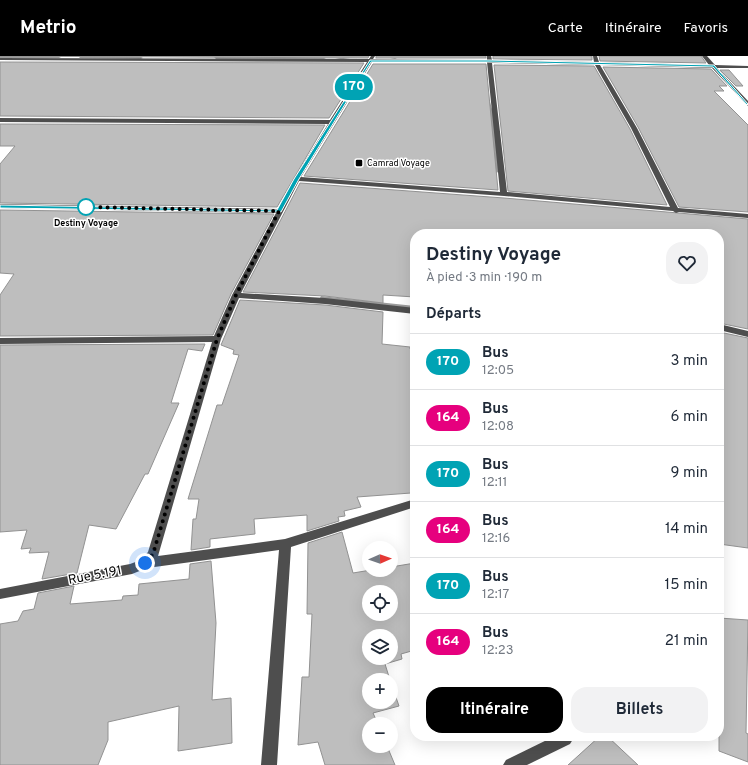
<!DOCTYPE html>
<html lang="fr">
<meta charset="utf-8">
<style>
:root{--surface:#fff;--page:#f2f2f3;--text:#1f2937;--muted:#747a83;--line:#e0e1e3;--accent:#000}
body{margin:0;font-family:Overpass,sans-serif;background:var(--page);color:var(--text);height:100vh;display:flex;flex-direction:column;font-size:15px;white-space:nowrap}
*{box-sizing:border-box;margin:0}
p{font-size:13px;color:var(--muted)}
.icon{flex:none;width:22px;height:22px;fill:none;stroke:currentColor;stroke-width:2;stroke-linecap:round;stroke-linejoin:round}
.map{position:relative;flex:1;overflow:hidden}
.drawer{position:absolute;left:410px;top:173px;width:314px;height:512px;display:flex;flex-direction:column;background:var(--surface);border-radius:16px;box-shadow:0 4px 16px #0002}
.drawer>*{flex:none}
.badge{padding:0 8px;border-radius:13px;font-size:14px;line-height:26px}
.needle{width:26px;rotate:88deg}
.buttons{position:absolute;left:362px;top:485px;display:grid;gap:8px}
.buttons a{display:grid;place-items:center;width:36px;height:36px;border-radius:50%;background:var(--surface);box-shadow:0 4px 16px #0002;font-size:20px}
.you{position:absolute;width:20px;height:20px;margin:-10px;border:3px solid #fff;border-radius:50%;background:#1a73e8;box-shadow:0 0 0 6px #1a73e833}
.map>.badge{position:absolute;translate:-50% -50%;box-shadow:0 0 0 2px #fff}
h2{padding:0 16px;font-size:15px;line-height:36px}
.round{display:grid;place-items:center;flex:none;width:42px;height:42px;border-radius:16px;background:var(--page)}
.head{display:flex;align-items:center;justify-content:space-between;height:68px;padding:0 16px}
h1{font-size:19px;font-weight:700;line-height:30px}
.button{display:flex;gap:8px;margin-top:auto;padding:8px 16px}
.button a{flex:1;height:46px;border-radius:16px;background:var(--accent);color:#fff;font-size:16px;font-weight:700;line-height:46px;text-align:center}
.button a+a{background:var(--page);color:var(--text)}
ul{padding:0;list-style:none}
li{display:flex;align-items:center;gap:12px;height:56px;padding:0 16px;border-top:1px solid var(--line)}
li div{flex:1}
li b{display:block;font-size:15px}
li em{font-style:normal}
li .badge{min-width:44px;font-weight:700;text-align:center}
header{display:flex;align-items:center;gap:24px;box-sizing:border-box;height:56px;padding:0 20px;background:var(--accent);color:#fff}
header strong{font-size:19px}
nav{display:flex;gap:22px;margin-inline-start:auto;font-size:14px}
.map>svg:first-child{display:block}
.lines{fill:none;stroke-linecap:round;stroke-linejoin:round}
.stream{fill:#9c9c9c;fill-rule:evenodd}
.building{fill:#bebebe;stroke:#929292;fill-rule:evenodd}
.minor{fill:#4e4e4e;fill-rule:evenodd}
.line{fill:#00a3b4;stroke:#fff}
.walk{stroke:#000;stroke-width:4;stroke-dasharray:0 7.2}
.poi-dot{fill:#000;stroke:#fff;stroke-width:1.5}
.stop-dot{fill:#fff;stroke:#00a3b4;stroke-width:2}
.labels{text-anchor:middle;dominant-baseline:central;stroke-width:3;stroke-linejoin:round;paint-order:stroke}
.far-poi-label{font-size:9px;fill:#000;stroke:#fff;text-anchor:start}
.far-stop-label{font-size:9px;font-weight:bold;fill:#000;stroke:#fff}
.near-street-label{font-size:13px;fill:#000;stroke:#fff}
</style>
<header>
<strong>Metrio</strong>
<nav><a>Carte</a><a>Itinéraire</a><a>Favoris</a></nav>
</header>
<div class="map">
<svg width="748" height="709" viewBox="0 0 748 709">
<rect width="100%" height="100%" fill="#fff"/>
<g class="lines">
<!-- stream -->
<g class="stream">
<path d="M 0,0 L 60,0 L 61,1 L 59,2 L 0,2 Z"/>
<path d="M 78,0 L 141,1 L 143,2 L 141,3 L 80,2 Z"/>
<path d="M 351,0 L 363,0 L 337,4 L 335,3 Z"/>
<path d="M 381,0 L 391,0 L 397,2 L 395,3 Z"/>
<path d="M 214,1 L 324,2 L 326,3 L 324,4 L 216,3 Z"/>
<path d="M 488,45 L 490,46 L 498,74 L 498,116 L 495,118 L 492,116 L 492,74 L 486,46 Z"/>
<path d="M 321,240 L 415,250 L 415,254 L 324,244 L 320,242 Z"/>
</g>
</g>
<!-- building -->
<g class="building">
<path d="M 0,0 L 369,0 L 368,2 Z"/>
<rect x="376" y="0" width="110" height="2"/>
<path d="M 493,0 L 592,0 L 592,4 L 493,3 Z"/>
<path d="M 599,0 L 701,0 L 706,7 L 600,5 Z"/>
<path d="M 0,6 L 364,7 L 329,62 L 0,60 Z"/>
<path d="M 373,8 L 486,8 L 498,134 L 304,120 Z"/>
<path d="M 494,9 L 594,10 L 630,73 L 667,149 L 508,135 Z"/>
<path d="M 603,11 L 711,13 L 727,30 L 719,30 L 724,35 L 714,35 L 748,69 L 748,156 L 679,151 L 638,71 Z"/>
<path d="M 720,14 L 729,14 L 743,30 L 736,30 Z"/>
<path d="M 0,68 L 325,69 L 277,151 L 0,147 L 0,108 L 15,90 L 0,90 Z"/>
<path d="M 300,127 L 504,142 L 748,163 L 748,273 L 719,267 L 719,178 L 532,178 L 503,174 L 504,178 L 415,178 L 415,241 L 383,239 L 383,247 L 325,240 L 243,236 Z"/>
<path d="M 0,154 L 274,158 L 231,238 L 213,279 L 0,280 L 0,239 L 14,218 L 0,217 Z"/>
<path d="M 240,244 L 325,249 L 383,256 L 382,288 L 410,291 L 410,293 L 415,293 L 415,408 L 411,437 L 357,441 L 361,451 L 344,455 L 345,460 L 338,461 L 339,465 L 307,475 L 307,459 L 254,463 L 255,478 L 210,483 L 210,491 L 191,494 L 193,463 L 196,463 L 199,443 L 188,443 L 217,349 L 222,349 L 239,299 L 233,298 L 234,294 L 221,289 Z"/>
<path d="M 719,276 L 748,282 L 748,492 L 719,488 Z"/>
<path d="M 205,288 L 202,295 L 188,293 L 171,347 L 179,347 L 148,418 L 145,418 L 116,473 L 89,469 L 77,517 L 42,523 L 49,496 L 29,497 L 31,492 L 21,493 L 27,474 L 0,476 L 0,289 Z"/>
<path d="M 342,476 L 353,517 L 371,514 L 391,514 L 391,511 L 415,507 L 415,594 L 401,598 L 402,603 L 385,608 L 390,624 L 369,624 L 369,646 L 391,646 L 391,627 L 399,650 L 373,657 L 378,668 L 369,668 L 369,690 L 387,690 L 395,709 L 325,709 L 318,686 L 298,689 L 302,621 L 309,621 L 312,558 L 307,558 L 308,487 ZM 369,536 L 391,536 L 391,558 L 369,558 ZM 369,580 L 391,580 L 391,602 L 369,602 Z"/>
<path d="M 211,505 L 216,567 L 212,644 L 231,642 L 232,687 L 178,695 L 179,650 L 108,666 L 108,684 L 98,709 L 0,709 L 0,568 L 18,565 L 23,555 L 34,553 L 38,537 L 74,530 L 70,548 L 122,544 L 123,540 L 138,539 L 139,528 L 189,523 L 190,508 Z"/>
<path d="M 719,562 L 748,564 L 746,677 L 748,678 L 748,706 L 719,695 Z"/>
<path d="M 600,680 L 607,680 L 638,709 L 568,709 Z"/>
</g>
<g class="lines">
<!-- minor -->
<g class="minor">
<path d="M 371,0 L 375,0 L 373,3 L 487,4 L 487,0 L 491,0 L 492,4 L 594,6 L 593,0 L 597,0 L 599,6 L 709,9 L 702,0 L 707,0 L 715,9 L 748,10 L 748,12 L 717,12 L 748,45 L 748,50 L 712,12 L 600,9 L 637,72 L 678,152 L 748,158 L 748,162 L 679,156 L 676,157 L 673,155 L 504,140 L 299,125 L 241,237 L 325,242 L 415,252 L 415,258 L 325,248 L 239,242 L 221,283 L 158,500 L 285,483 L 415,443 L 415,451 L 291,491 L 277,709 L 261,709 L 279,494 L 147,512 L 132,518 L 0,543 L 0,533 L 130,508 L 141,504 L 148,496 L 212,286 L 0,288 L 0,282 L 214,280 L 232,239 L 276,157 L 0,152 L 0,148 L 278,153 L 294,123 L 328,68 L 0,66 L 0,62 L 330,64 L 367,6 L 0,4 L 0,2 L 369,3 ZM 372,6 L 487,6 L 500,136 L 301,121 ZM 492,7 L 595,9 L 631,72 L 670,151 L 507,136 Z"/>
<path d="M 719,268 L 748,275 L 748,281 L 719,274 Z"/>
<path d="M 555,680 L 575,680 L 570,688 L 527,709 L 503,709 L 506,704 Z"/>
</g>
</g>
<!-- line -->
<path class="line" d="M 370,4 L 488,4 L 714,9 L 748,48 L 747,49 L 713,11 L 488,6 L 371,6 L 299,123 L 281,156 L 0,152 L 0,149 L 277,154 L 294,123 Z"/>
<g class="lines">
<!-- walk -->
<path class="walk" d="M 86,151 L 279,155 L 236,239 L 217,283 L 153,498 L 145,507"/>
</g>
<!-- markers -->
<rect class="poi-dot" x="355" y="103" width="8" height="8" rx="2"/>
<circle class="stop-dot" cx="86" cy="151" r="8"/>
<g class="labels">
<!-- far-poi labels -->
<g class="far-poi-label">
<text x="367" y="107">Camrad Voyage</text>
</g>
<!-- far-stop labels -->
<g class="far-stop-label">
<text x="86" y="167">Destiny Voyage</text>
</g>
<!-- near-street labels -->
<g class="near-street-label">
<text transform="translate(95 520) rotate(-11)">Rue 5.191</text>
</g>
</g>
</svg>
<div class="buttons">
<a><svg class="needle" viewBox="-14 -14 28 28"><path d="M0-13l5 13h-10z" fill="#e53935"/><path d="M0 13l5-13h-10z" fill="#747a83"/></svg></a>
<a><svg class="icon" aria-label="locate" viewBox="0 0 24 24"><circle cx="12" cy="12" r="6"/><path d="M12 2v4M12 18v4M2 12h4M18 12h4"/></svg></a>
<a><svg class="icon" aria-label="layers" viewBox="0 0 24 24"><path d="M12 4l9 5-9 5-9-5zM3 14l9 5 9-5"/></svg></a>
<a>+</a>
<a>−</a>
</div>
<div class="you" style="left:145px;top:507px"></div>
<b class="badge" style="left:354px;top:31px;background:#00a3b4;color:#fff">170</b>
<section class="drawer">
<div class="head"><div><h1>Destiny Voyage</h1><p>À pied · 3 min · 190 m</p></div><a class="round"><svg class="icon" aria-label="heart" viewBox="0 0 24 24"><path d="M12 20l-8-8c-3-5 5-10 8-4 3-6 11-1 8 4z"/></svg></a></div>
<h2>Départs</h2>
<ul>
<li><span class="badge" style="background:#00a3b4;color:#fff">170</span><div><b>Bus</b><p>12:05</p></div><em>3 min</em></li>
<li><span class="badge" style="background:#e6007e;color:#fff">164</span><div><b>Bus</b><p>12:08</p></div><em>6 min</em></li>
<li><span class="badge" style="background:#00a3b4;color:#fff">170</span><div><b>Bus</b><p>12:11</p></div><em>9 min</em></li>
<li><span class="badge" style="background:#e6007e;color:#fff">164</span><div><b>Bus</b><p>12:16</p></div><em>14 min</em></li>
<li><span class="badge" style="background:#00a3b4;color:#fff">170</span><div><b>Bus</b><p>12:17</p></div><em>15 min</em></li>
<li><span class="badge" style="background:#e6007e;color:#fff">164</span><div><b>Bus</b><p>12:23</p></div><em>21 min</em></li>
</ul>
<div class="button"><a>Itinéraire</a><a>Billets</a></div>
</section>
</div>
